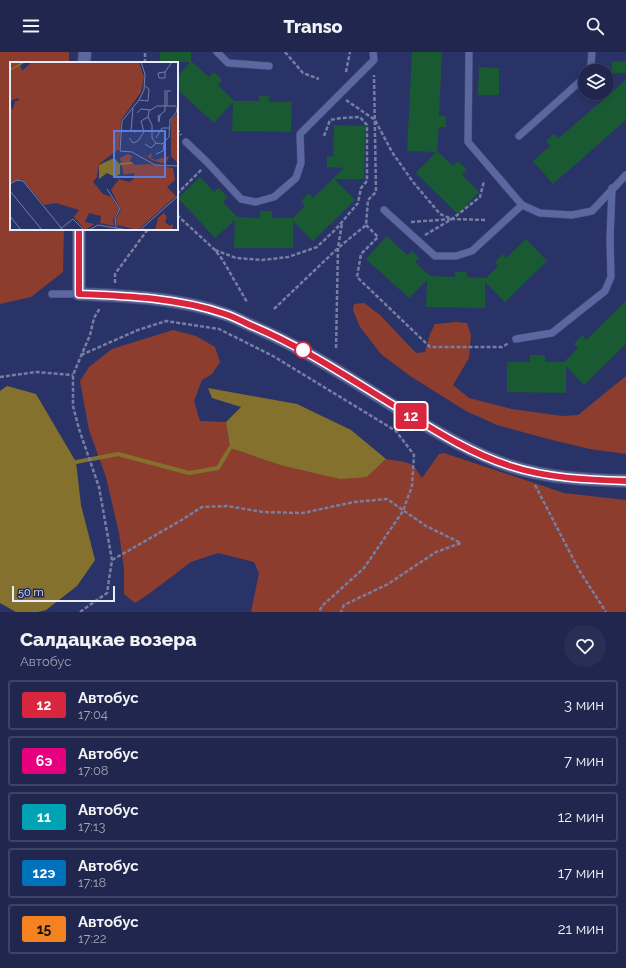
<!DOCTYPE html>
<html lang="ru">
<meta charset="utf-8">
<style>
:root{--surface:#20264d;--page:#282e54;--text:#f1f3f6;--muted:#a2a5b6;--line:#3d4365}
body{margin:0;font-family:Raleway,sans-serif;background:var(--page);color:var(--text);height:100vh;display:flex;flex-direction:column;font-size:15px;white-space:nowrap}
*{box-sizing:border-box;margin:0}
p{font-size:13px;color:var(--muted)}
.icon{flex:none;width:22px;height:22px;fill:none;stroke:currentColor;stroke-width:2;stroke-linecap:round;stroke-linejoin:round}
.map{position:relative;height:560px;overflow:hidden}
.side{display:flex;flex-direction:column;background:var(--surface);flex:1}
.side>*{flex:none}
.badge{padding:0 8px;border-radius:3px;font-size:14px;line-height:26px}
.buttons{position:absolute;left:578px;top:12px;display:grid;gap:8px}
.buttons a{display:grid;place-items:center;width:36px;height:36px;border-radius:50%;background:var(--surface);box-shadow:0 2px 6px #0003,0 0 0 1px var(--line);font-size:20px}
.scale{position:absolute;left:12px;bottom:10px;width:103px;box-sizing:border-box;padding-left:4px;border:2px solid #e8ecfa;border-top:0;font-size:11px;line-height:14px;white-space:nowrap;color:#e8ecfa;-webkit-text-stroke:3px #20285c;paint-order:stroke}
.map>.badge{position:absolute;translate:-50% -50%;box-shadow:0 0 0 2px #fff}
.round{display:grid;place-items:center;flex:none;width:42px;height:42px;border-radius:21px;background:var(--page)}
.overview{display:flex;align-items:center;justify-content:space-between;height:68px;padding:0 20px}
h1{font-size:19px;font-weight:800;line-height:30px}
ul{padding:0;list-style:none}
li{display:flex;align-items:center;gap:12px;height:50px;margin:0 8px 6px;padding:0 12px;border:2px solid var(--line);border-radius:4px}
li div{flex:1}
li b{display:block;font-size:15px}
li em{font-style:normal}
li .badge{min-width:44px;font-weight:700;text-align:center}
header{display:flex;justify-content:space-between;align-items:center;height:52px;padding:0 20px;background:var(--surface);font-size:18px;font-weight:800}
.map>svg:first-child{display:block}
.green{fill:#8d3d2d}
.water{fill:#84712e}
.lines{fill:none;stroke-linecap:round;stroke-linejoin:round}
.stream{stroke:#84712e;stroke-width:4}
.building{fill:#195a33}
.service-casing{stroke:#464c74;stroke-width:8}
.secondary-casing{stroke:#464c74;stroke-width:14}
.path{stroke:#777ea3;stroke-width:2.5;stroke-dasharray:4 2;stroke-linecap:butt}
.service{stroke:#5a67a0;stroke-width:7}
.secondary{stroke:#5a67a0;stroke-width:12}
.line-casing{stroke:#fff;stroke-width:9}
.line{stroke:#d7263d;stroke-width:6}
.stop-dot{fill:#fff;stroke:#d7263d;stroke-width:2}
.inset-river{fill:none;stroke:#84712e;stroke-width:2}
.inset-road{fill:none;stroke:#767da2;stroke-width:1}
.view{fill:#5a7de2;fill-opacity:0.15;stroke:#5a7de2;stroke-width:2}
.inset-edge{fill:none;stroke:#e8ecfa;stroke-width:2}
</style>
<header><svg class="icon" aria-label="menu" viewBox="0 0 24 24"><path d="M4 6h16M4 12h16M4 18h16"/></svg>Transo<svg class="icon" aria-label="search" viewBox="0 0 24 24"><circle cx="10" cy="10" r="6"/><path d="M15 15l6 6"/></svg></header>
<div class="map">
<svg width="626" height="560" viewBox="0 0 626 560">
<rect width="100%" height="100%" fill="#2a3367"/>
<!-- green -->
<g class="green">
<path d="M 0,0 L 69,0 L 69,11 L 11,11 L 11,177 L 64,177 L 63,220 L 31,245 L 0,252 Z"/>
<path d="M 364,251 L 380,263 L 416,301 L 425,300 L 430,282 L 435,272 L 456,270 L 467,271 L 471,283 L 469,306 L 453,333 L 469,346 L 512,357 L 562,364 L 578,363 L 626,324 L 626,402 L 590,397 L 548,387 L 497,373 L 466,359 L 410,324 L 381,302 L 360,275 L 353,258 L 354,252 Z"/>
<path d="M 173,278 L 196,284 L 215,295 L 220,310 L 212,322 L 202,328 L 194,349 L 200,369 L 226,370 L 230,396 L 280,413 L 367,425 L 386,407 L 405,410 L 413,413 L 422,426 L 439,402 L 444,401 L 564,441 L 626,448 L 626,560 L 251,560 L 259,521 L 254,510 L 218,501 L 191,510 L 150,541 L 135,551 L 124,542 L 124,517 L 119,481 L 106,425 L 89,378 L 80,329 L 89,315 L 112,297 Z"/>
</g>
<!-- water -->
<g class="water">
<path d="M 7,334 L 36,342 L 76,410 L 81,453 L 95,508 L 77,534 L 46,558 L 38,560 L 16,560 L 0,551 L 0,339 Z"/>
<path d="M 208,336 L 297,352 L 351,378 L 386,407 L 367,425 L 340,427 L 280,413 L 230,396 L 226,370 L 241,355 L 212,346 Z"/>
</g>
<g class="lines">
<!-- stream -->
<path class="stream" d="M 76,410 L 118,402 L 189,421 L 218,416 L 230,396"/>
</g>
<!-- building -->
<g class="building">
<path d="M 160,0 L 191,0 L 191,9 L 209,25 L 214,20 L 222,28 L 218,33 L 234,49 L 259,49 L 259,44 L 269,44 L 269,50 L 292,50 L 291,80 L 232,79 L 233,50 L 214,71 L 177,37 L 177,25 L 190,10 L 160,10 Z"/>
<path d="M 412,0 L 442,0 L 439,64 L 446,64 L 446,75 L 439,75 L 437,99 L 453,114 L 458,109 L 467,118 L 462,123 L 479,140 L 458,162 L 416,121 L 436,100 L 407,99 Z"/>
<path d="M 626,9 L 626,21 L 612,21 L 612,10 Z"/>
<path d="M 479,15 L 499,16 L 499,43 L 478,43 Z"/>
<path d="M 626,28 L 626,68 L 553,132 L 533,109 L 550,94 L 546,89 L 554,82 L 559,86 Z"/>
<path d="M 334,73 L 365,74 L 364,127 L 334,127 L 355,148 L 313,189 L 293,169 L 293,196 L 234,196 L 235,168 L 215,186 L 178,146 L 200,125 L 214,140 L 219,136 L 227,145 L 223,150 L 237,165 L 260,166 L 260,159 L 272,159 L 272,166 L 293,166 L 305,154 L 301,149 L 309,141 L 313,146 L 344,116 L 327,115 L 327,104 L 333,105 Z"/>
<path d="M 387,184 L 407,203 L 412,199 L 419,206 L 415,210 L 430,224 L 455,225 L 455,220 L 467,220 L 467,225 L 486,226 L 498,214 L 495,210 L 503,202 L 506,206 L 526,187 L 547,209 L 505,250 L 485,230 L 485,256 L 426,255 L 427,228 L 409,246 L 366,207 Z"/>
<path d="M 626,249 L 626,292 L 584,333 L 566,314 L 566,341 L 507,340 L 507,310 L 530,310 L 530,303 L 545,303 L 545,310 L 564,310 L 578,296 L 574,292 L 582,283 L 586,288 Z"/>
</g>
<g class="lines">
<!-- service casing -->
<g class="service-casing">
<g id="service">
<path d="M 217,0 L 228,11 L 269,14"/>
<path d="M 469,0 L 468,90 L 522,153"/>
<path d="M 589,19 L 591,12 L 592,0"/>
<path d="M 519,84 L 585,25"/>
<path d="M 186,90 L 208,111 L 241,147 L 256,150 L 274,145 L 296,126 L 301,111 L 300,82 L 374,8 L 373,0"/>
<path d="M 384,158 L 435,204 L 456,204 L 472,199 L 522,153 L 540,161 L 572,163 L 592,159 L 626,123"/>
<path d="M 52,242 L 79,242"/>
<path d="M 516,287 L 552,281 L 605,239 L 611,225 L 610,187 L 612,136"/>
</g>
</g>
<!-- secondary casing -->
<g class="secondary-casing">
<g id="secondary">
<path d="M 84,11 L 85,0"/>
<path d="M 79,177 L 79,242 C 128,244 179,246 225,262 C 234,265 242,269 250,273 C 307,297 358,332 410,364 C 442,383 474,402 510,414 C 547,426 587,428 626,429"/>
</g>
</g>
<!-- path -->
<g class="path">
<path d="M 285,0 L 303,21 L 319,27"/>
<path d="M 145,11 L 145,0"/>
<path d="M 346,20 L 350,0"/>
<path d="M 346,48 L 375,68 L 392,100 L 413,130 L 440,162 L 452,167 L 487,168"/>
<path d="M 177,77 L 181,83"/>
<path d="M 177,142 L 202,117"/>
<path d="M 177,163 L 215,198 L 222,207 L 247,250"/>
<path d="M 411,170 L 452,167"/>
<path d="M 366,173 L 378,185 L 361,202 L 357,225 L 430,295 L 502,295 L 509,291"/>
<path d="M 425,183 L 452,167 L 480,145 L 484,129"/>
<path d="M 215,198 L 236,206 L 262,208 L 288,205 L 317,195 L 336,177 L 358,151 L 361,136 L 367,129 L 367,73 L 360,65 L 341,66 L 330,68 L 324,84"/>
<path d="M 115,231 L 115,222 L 148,177"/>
<path d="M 274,257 L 338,196 L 366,173 L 368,148 L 376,140 L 374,23"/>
<path d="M 336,296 L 338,196 L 342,171"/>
<path d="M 81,303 L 138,278 L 166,269 L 219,277 L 273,304 L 396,379 L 414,403 L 412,434 L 403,459 L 364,516 L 322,554 L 319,560"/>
<path d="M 0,325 L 36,320 L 73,323"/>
<path d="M 535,433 L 579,518 L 606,560"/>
<path d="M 112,508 L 180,469 L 202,455 L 227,454 L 263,460 L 303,461 L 354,450 L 387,447 L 426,474 L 461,491 L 436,500 L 388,532 L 344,553 L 341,560"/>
<path d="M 80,560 L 107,541 L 112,508 L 99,435 L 79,377 L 73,354 L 73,323 L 90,283 L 94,266 L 100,256"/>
</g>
<!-- service -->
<use href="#service" class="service"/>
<!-- secondary -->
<use href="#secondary" class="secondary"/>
</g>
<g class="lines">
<!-- line casing -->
<g class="line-casing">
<path id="line" d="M 79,177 L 79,242 C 128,244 179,246 225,262 C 234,265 242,269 250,273 C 306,296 356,331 408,362 C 440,382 473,402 510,414 C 547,426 587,428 626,429"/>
</g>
<!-- line -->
<use href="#line" class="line"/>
</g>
<!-- markers -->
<circle class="stop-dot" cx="303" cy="298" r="8"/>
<!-- overview -->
<g transform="translate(10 10)">
<rect width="168" height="168" fill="#2a3367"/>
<path d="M 0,0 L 10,0 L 12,9 L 22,0 L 129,0 L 134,15 L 131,30 L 111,58 L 109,87 L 89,102 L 87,115 L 83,120 L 93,132 L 101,135 L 109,147 L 103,157 L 104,164 L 90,161 L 91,154 L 79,151 L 75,160 L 84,162 L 75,168 L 64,155 L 69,148 L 46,141 L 34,143 L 12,117 L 0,121 L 0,46 L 3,47 L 5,39 L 9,39 L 8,36 L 0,39 ZM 168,43 L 168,101 L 161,94 L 161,58 L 167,52 ZM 132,90 L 138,94 L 142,91 L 141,96 L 145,98 L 159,94 L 156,101 L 152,101 L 142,98 ZM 118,92 L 122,94 L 120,99 L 126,103 L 139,102 L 163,106 L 165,118 L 157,125 L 166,134 L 128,168 L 107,163 L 106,157 L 111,148 L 101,128 L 109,117 L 119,120 L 124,117 L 124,111 L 114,113 L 110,96 ZM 154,151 L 157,155 L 155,160 L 160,164 L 162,162 L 163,164 L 162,168 L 145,168 L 148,156 Z" fill="#8d3d2d"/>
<path d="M 104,96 L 110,102 L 110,112 L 105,115 L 97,111 L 89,117 L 89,103 Z" fill="#84712e"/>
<path class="inset-river" d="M 0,8 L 14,0M 110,102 L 122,101"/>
<path class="inset-road" d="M 131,0 L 135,12 L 134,28 L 129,38 L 112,59 L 110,89 L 122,90 L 145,103 L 168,104M 155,10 L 148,11 L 149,16 L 155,16 L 155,10 L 162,0M 129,38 L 138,39 L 139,27 L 135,24M 157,44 L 157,29 L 161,29M 123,46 L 121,69 L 126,70M 127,51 L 131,47 L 140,48M 150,53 L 148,54 L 149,60 L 150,53 L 155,49 L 155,28M 138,55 L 142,63 L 142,76 L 146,81M 119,76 L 123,81 L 128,79 L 134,70 L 131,59 L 138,55 L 139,49 L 147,44 L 166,44M 146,76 L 152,66 L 159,66M 135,82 L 141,86 L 146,81 L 152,82 L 159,75 L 160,58 L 166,51 L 168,41M 146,92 L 153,89 L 154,81M 0,122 L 7,118 L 13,119 L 53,168M 97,127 L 110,147 L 105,156 L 106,166M 0,129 L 32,168M 0,154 L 11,168M 49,168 L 63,157 L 74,168M 79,168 L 88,163 L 118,168M 130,168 L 168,134"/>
<path class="view" d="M 104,69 L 155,69 L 155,115 L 104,115 Z"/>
<rect width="168" height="168" class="inset-edge"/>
</g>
</svg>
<div class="buttons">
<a><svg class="icon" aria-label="layers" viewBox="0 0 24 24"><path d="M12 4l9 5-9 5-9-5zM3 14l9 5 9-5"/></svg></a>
</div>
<div class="scale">50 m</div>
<b class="badge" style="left:411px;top:364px;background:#d7263d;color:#fff">12</b>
</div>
<section class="side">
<div class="overview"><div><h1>Салдацкае возера</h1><p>Автобус</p></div><a class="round"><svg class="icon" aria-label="heart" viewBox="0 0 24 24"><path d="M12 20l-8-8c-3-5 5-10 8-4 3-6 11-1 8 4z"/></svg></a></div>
<ul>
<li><span class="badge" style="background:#d7263d;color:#fff">12</span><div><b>Автобус</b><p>17:04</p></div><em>3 мин</em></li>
<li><span class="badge" style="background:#e6007e;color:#fff">6э</span><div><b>Автобус</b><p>17:08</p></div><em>7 мин</em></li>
<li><span class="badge" style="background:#00a3b4;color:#fff">11</span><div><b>Автобус</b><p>17:13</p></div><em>12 мин</em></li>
<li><span class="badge" style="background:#0072bc;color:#fff">12э</span><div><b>Автобус</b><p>17:18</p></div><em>17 мин</em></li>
<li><span class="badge" style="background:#f58220;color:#111">15</span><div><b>Автобус</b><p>17:22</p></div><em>21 мин</em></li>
</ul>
</section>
